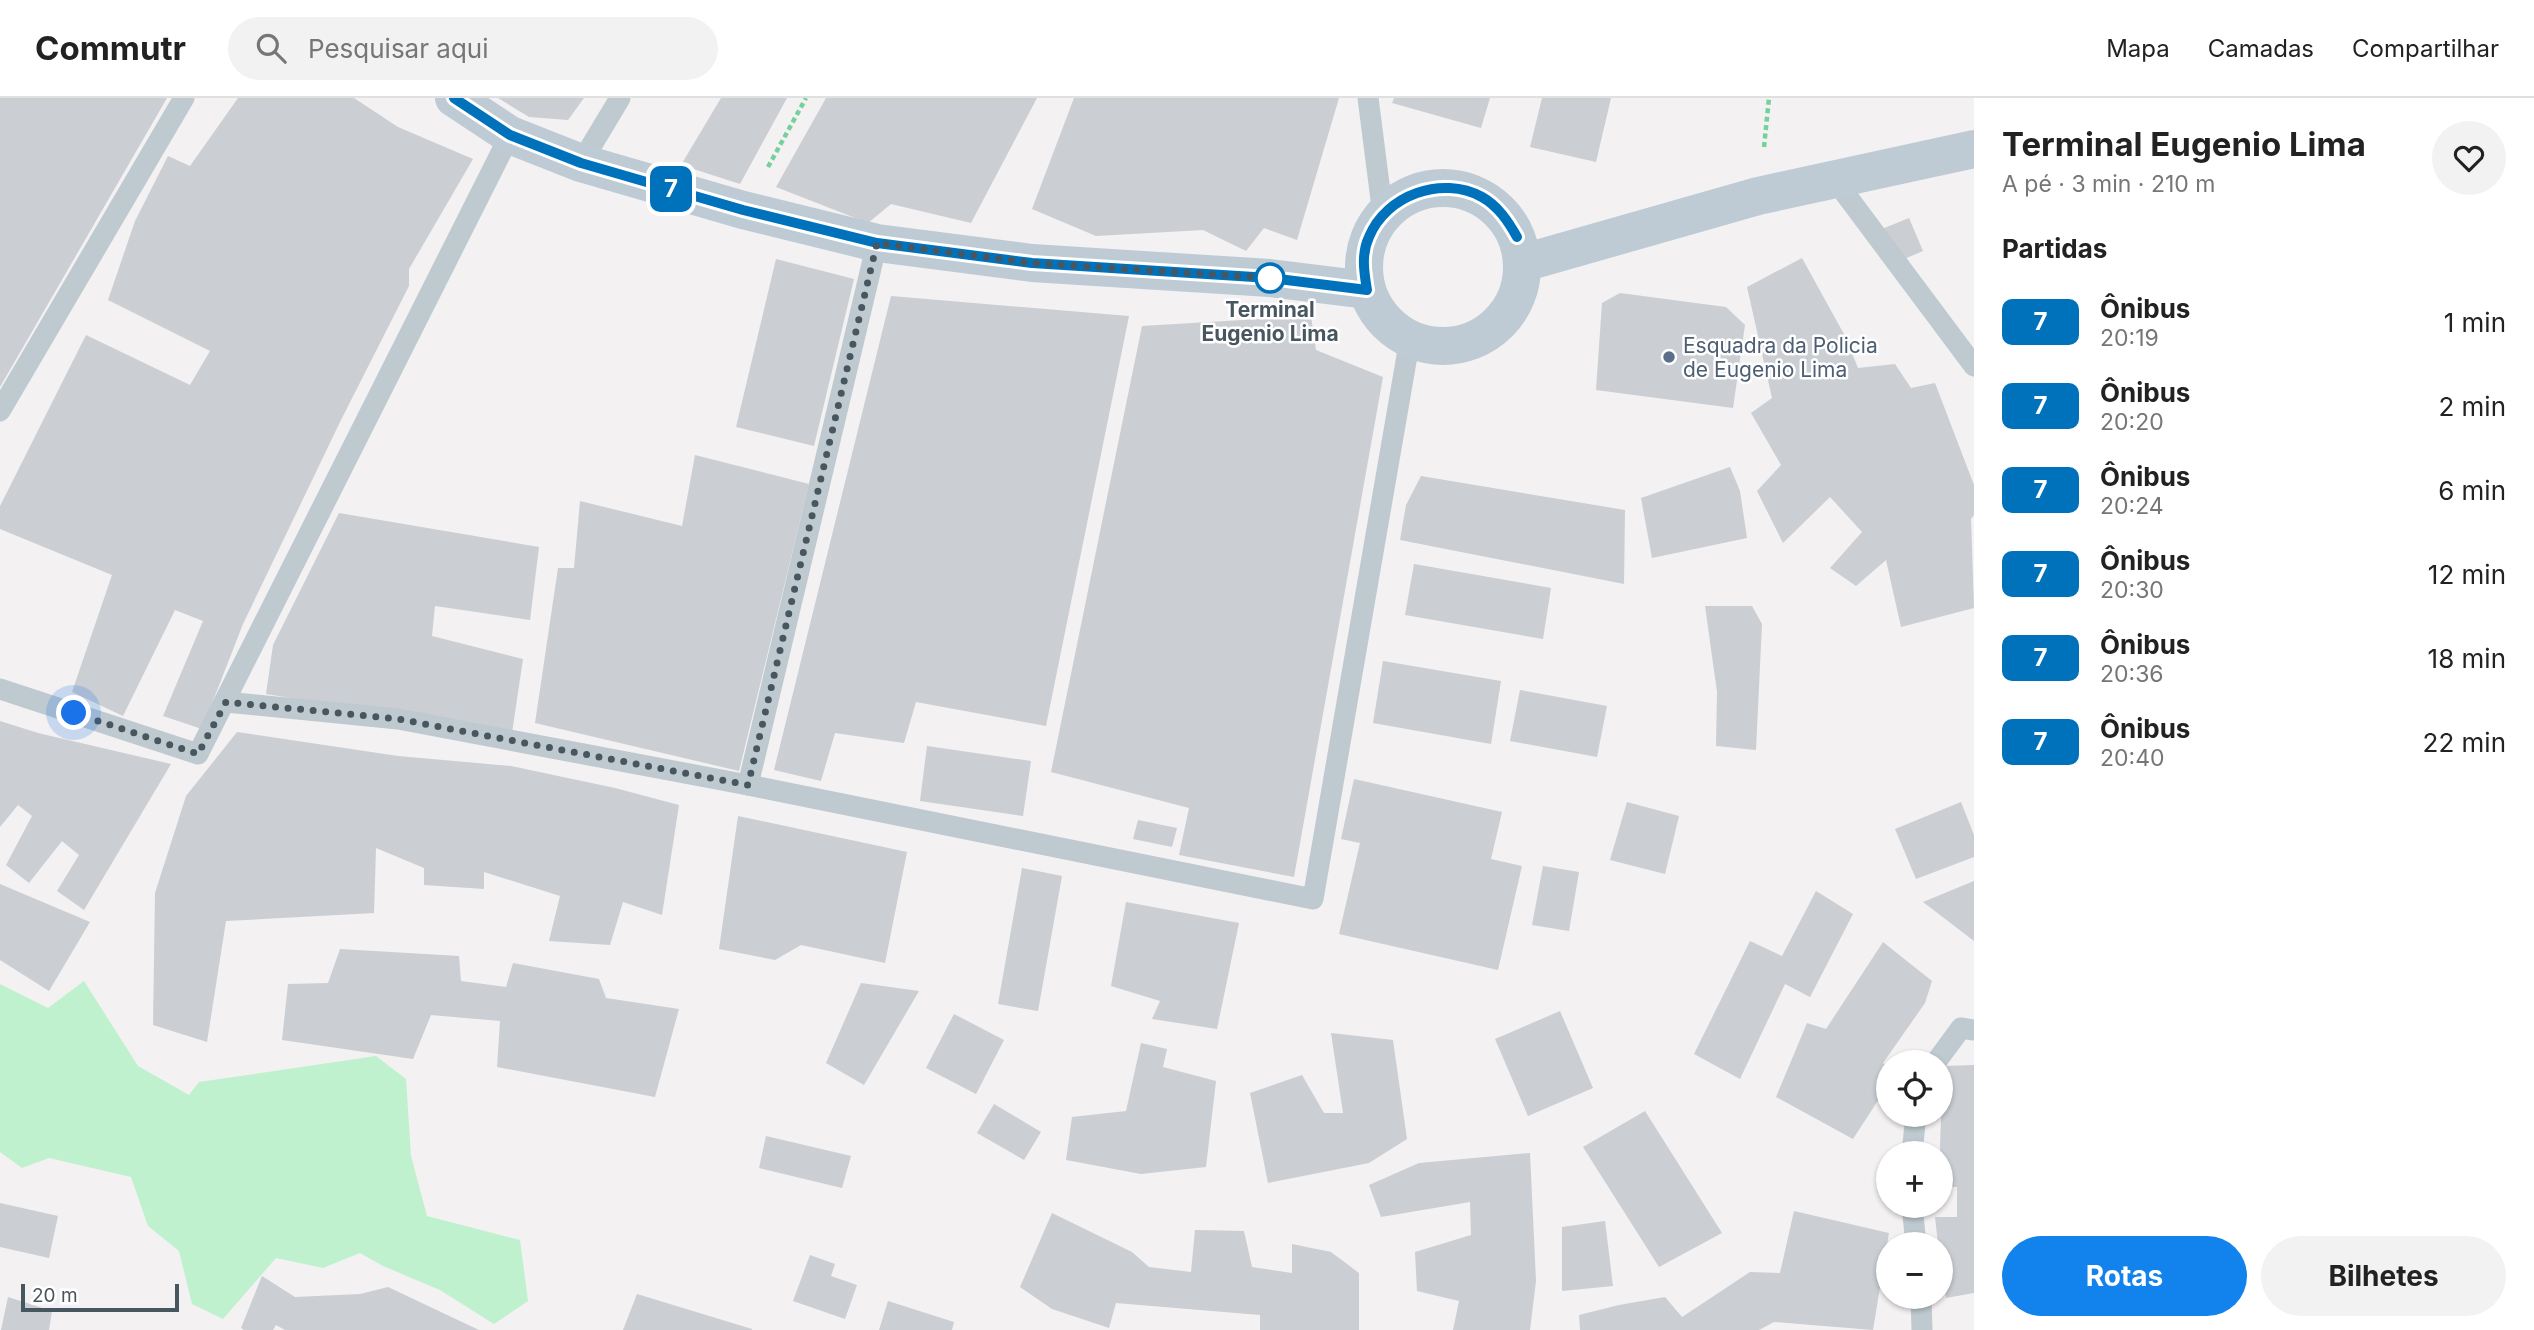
<!DOCTYPE html>
<html lang="pt">
<meta charset="utf-8">
<style>
:root{--surface:#fff;--page:#f2f2f2;--text:#222;--muted:#767676;--line:#e0e0e0;--accent:#1283ec}
body{margin:0;font-family:Inter,sans-serif;background:var(--page);color:var(--text);height:100vh;display:flex;flex-direction:column;font-size:26px;white-space:nowrap}
*{box-sizing:border-box;margin:0}
p{font-size:23px;color:var(--muted)}
.icon{flex:none;width:38px;height:38px;fill:none;stroke:currentColor;stroke-width:2;stroke-linecap:round;stroke-linejoin:round}
.map{position:relative;flex:1;overflow:hidden}
.drawer{display:flex;flex-direction:column;background:var(--surface);width:560px}
.drawer>*{flex:none}
.badge{padding:0 14px;border-radius:10px;font-size:24px;line-height:46px}
.tools{position:absolute;left:1876px;top:952px;display:grid;gap:14px}
.tools a{display:grid;place-items:center;width:77px;height:77px;border-radius:50%;background:var(--surface);box-shadow:0 2px 5px #0004;font-size:35px}
.scale{position:absolute;left:21px;bottom:18px;width:158px;box-sizing:border-box;padding-left:7px;border:4px solid #48565f;border-top:0;font-size:19px;line-height:24px;white-space:nowrap;color:#48565f;-webkit-text-stroke:5px #fff;paint-order:stroke}
.you{position:absolute;width:35px;height:35px;margin:-18px;border:5px solid #fff;border-radius:50%;background:#1a73e8;box-shadow:0 0 0 10px #1a73e833}
.map>.badge{position:absolute;translate:-50% -50%;box-shadow:0 0 0 4px #fff}
h2{padding:0 28px;font-size:26px;line-height:63px}
.round{display:grid;place-items:center;flex:none;width:74px;height:74px;border-radius:37px;background:var(--page)}
.summary{display:flex;align-items:center;justify-content:space-between;height:119px;padding:0 28px}
h1{font-size:33px;font-weight:700;line-height:52px}
.cta{display:flex;gap:14px;margin-top:auto;padding:14px 28px}
.cta a{flex:1;height:80px;border-radius:42px;background:var(--accent);color:#fff;font-size:28px;font-weight:700;line-height:80px;text-align:center}
.cta a+a{background:var(--page);color:var(--text)}
ul{padding:0;list-style:none}
li{display:flex;align-items:center;gap:21px;height:84px;padding:0 28px}
li div{flex:1}
li b{display:block;font-size:26px}
li em{font-style:normal}
li .badge{min-width:77px;font-weight:700;text-align:center}
header{display:flex;align-items:center;gap:42px;box-sizing:border-box;height:98px;padding:0 35px;background:var(--surface);border-bottom:2px solid var(--line)}
header strong{font-size:33px}
nav{display:flex;gap:38px;margin-inline-start:auto;font-size:24px}
.search{width:490px;height:63px;background:var(--page);display:flex;align-items:center;gap:18px;box-sizing:border-box;padding:0 24px;border-radius:38px;color:var(--muted);font-size:26px}
main{display:flex;flex:1;min-height:0}
.map>svg:first-child{display:block}
.green{fill:#bff1ce}
.building{fill:#cbced3}
.lines{fill:none;stroke-linecap:round;stroke-linejoin:round}
.path{stroke:#75d19c;stroke-width:4.5;stroke-dasharray:5 3.5;stroke-linecap:butt}
.lane{stroke:#becad0;stroke-width:21}
.secondary{stroke:#becbd5;stroke-width:38}
.line-casing{stroke:#fff;stroke-width:16}
.line{stroke:#0072bc;stroke-width:10}
.walk{stroke:#48565f;stroke-width:7;stroke-dasharray:0 12.6}
.stop-dot{fill:#fff;stroke:#0072bc;stroke-width:3.5}
.service-dot{fill:#5c6f8a;stroke:#fff;stroke-width:2.5}
.labels{text-anchor:middle;dominant-baseline:central;stroke-width:5;stroke-linejoin:round;paint-order:stroke}
.stop-label{font-size:21px;font-weight:bold;fill:#48565f;stroke:#fff}
.service-label{font-size:21px;fill:#4e5e75;stroke:#fff;text-anchor:start}
</style>
<header>
<strong>Commutr</strong>
<div class="search"><svg class="icon" aria-label="search" viewBox="0 0 24 24"><circle cx="10" cy="10" r="6"/><path d="M15 15l6 6"/></svg>Pesquisar aqui</div>
<nav><a>Mapa</a><a>Camadas</a><a>Compartilhar</a></nav>
</header>
<main>
<div class="map">
<svg width="1974" height="1232" viewBox="0 0 1974 1232">
<rect width="100%" height="100%" fill="#f3f1f1"/>
<!-- green -->
<path class="green" d="M 84,883 L 138,968 L 189,997 L 199,984 L 376,958 L 406,981 L 411,1058 L 427,1118 L 520,1142 L 528,1203 L 494,1226 L 440,1192 L 383,1168 L 360,1155 L 323,1170 L 276,1160 L 223,1221 L 192,1206 L 179,1153 L 148,1128 L 131,1079 L 49,1060 L 22,1070 L 0,1054 L 0,886 L 48,910 Z"/>
<!-- building -->
<g class="building">
<path d="M 0,0 L 167,0 L 0,289 Z"/>
<path d="M 238,0 L 354,0 L 398,29 L 473,61 L 409,171 L 409,188 L 341,322 L 243,526 L 202,631 L 163,618 L 203,523 L 175,512 L 123,618 L 72,594 L 112,477 L 0,431 L 0,408 L 86,237 L 190,287 L 210,253 L 108,202 L 135,123 L 168,58 L 190,68 Z"/>
<path d="M 498,0 L 584,0 L 568,22 L 529,19 Z"/>
<path d="M 721,0 L 787,0 L 740,86 L 681,67 Z"/>
<path d="M 826,0 L 1037,0 L 971,125 L 891,106 L 868,125 L 776,89 Z"/>
<path d="M 1074,0 L 1339,0 L 1297,142 L 1264,130 L 1246,153 L 1203,132 L 1096,138 L 1032,111 Z"/>
<path d="M 1394,0 L 1490,0 L 1481,30 L 1392,5 Z"/>
<path d="M 1542,0 L 1611,0 L 1596,64 L 1530,49 Z"/>
<path d="M 1909,120 L 1923,153 L 1890,167 L 1877,133 Z"/>
<path d="M 1802,160 L 1845,238 L 1858,270 L 1895,266 L 1911,290 L 1935,285 L 1974,387 L 1974,417 L 1971,421 L 1974,510 L 1901,529 L 1886,462 L 1856,488 L 1830,470 L 1862,434 L 1830,399 L 1783,445 L 1757,393 L 1781,367 L 1751,315 L 1772,300 L 1747,189 Z"/>
<path d="M 776,161 L 854,181 L 814,348 L 736,329 Z"/>
<path d="M 1620,195 L 1726,209 L 1745,227 L 1733,310 L 1596,292 L 1602,205 Z"/>
<path d="M 891,198 L 1129,218 L 1046,628 L 916,604 L 904,645 L 835,635 L 821,683 L 774,672 Z"/>
<path d="M 1311,218 L 1316,252 L 1383,279 L 1294,779 L 1179,757 L 1189,710 L 1051,674 L 1142,228 Z"/>
<path d="M 695,357 L 809,386 L 739,673 L 535,625 L 558,470 L 574,470 L 580,403 L 682,428 Z"/>
<path d="M 1730,369 L 1740,393 L 1747,440 L 1652,460 L 1641,400 Z"/>
<path d="M 1421,378 L 1625,412 L 1624,486 L 1400,442 L 1406,407 Z"/>
<path d="M 339,415 L 539,449 L 530,522 L 435,508 L 432,538 L 523,561 L 512,635 L 266,596 L 273,547 Z"/>
<path d="M 1414,466 L 1551,490 L 1543,541 L 1405,517 Z"/>
<path d="M 1705,508 L 1752,508 L 1762,526 L 1756,652 L 1716,648 L 1717,594 Z"/>
<path d="M 1383,563 L 1501,583 L 1491,646 L 1373,625 Z"/>
<path d="M 1520,592 L 1607,608 L 1597,659 L 1510,643 Z"/>
<path d="M 0,623 L 38,635 L 171,666 L 84,812 L 57,793 L 79,757 L 62,743 L 29,785 L 6,767 L 32,718 L 18,707 L 0,729 Z"/>
<path d="M 237,634 L 398,658 L 511,668 L 615,690 L 679,707 L 662,817 L 623,804 L 610,847 L 549,843 L 560,798 L 484,774 L 484,791 L 424,787 L 424,770 L 376,750 L 374,815 L 226,823 L 207,944 L 153,927 L 155,795 L 186,698 Z"/>
<path d="M 927,648 L 1031,663 L 1023,718 L 920,703 Z"/>
<path d="M 1354,681 L 1502,714 L 1491,761 L 1522,768 L 1498,872 L 1339,836 L 1360,745 L 1341,741 Z"/>
<path d="M 1627,704 L 1679,718 L 1665,776 L 1610,762 Z"/>
<path d="M 1961,704 L 1974,737 L 1974,759 L 1916,781 L 1895,731 Z"/>
<path d="M 738,718 L 907,754 L 885,865 L 801,847 L 775,862 L 719,851 Z"/>
<path d="M 1138,722 L 1177,730 L 1172,749 L 1133,741 Z"/>
<path d="M 1543,768 L 1579,774 L 1569,833 L 1532,827 Z"/>
<path d="M 1022,770 L 1062,778 L 1038,913 L 998,906 Z"/>
<path d="M 1974,783 L 1974,843 L 1923,804 Z"/>
<path d="M 0,786 L 90,824 L 49,893 L 0,862 Z"/>
<path d="M 1816,793 L 1853,816 L 1810,899 L 1785,886 L 1740,981 L 1694,956 L 1750,843 L 1782,858 Z"/>
<path d="M 1126,804 L 1239,825 L 1217,931 L 1152,921 L 1160,903 L 1111,888 Z"/>
<path d="M 1883,844 L 1932,883 L 1925,905 L 1883,965 L 1888,970 L 1888,987 L 1853,1041 L 1776,999 L 1807,925 L 1826,931 Z"/>
<path d="M 340,851 L 459,858 L 461,883 L 506,889 L 513,865 L 599,881 L 606,900 L 679,911 L 655,999 L 497,969 L 500,923 L 431,917 L 413,961 L 282,942 L 288,886 L 328,885 Z"/>
<path d="M 861,885 L 919,893 L 864,987 L 826,965 Z"/>
<path d="M 1560,913 L 1593,990 L 1528,1018 L 1495,941 Z"/>
<path d="M 954,916 L 1004,942 L 976,996 L 926,970 Z"/>
<path d="M 1331,935 L 1393,942 L 1407,1041 L 1369,1065 L 1268,1085 L 1250,995 L 1302,977 L 1324,1015 L 1343,1015 Z"/>
<path d="M 1141,945 L 1167,951 L 1163,969 L 1216,983 L 1206,1069 L 1141,1076 L 1066,1062 L 1072,1019 L 1126,1013 Z"/>
<path d="M 1974,967 L 1974,1195 L 1946,1200 L 1941,1146 L 1938,1146 L 1935,1119 L 1957,1119 L 1957,1089 L 1943,1089 L 1940,1048 L 1943,968 Z"/>
<path d="M 994,1006 L 1041,1034 L 1024,1062 L 977,1035 Z"/>
<path d="M 1645,1013 L 1722,1135 L 1659,1169 L 1583,1049 Z"/>
<path d="M 766,1038 L 851,1058 L 842,1090 L 759,1070 Z"/>
<path d="M 1530,1055 L 1536,1183 L 1530,1232 L 1453,1232 L 1459,1203 L 1417,1193 L 1415,1154 L 1471,1137 L 1470,1104 L 1381,1119 L 1369,1087 L 1419,1065 Z"/>
<path d="M 0,1105 L 58,1118 L 49,1160 L 0,1149 Z"/>
<path d="M 1794,1113 L 1889,1135 L 1873,1232 L 1774,1224 L 1759,1232 L 1580,1232 L 1579,1217 L 1619,1207 L 1665,1199 L 1682,1219 L 1750,1174 L 1780,1175 Z"/>
<path d="M 1052,1115 L 1132,1154 L 1149,1169 L 1191,1174 L 1195,1132 L 1244,1133 L 1252,1169 L 1292,1175 L 1292,1146 L 1331,1154 L 1359,1175 L 1359,1232 L 1260,1232 L 1260,1217 L 1116,1205 L 1109,1230 L 1052,1211 L 1020,1189 Z"/>
<path d="M 1605,1123 L 1613,1188 L 1562,1193 L 1562,1129 Z"/>
<path d="M 810,1157 L 835,1166 L 831,1178 L 857,1187 L 845,1221 L 793,1203 Z"/>
<path d="M 262,1178 L 295,1199 L 360,1196 L 388,1189 L 479,1232 L 285,1232 L 276,1227 L 273,1232 L 244,1232 L 241,1230 Z"/>
<path d="M 637,1196 L 752,1231 L 752,1232 L 623,1232 Z"/>
<path d="M 8,1199 L 52,1213 L 49,1232 L 1,1232 Z"/>
<path d="M 888,1203 L 954,1224 L 952,1232 L 879,1232 Z"/>
</g>
<g class="lines">
<!-- path -->
<g class="path">
<path d="M 1764,49 L 1769,0"/>
<path d="M 768,69 L 806,0"/>
</g>
<!-- lane -->
<g class="lane">
<path d="M 1368,0 L 1383,117"/>
<path d="M 581,65 L 620,0"/>
<path d="M 1835,82 L 1974,268"/>
<path d="M 0,313 L 184,0"/>
<path d="M 0,591 L 198,656 L 510,37"/>
<path d="M 226,604 L 398,621 L 748,687 L 1313,801 L 1408,252 L 1424,247"/>
<path d="M 748,687 L 877,145"/>
<path d="M 1936,964 L 1961,930 L 1974,932"/>
<path d="M 1912,1055 L 1916,1017"/>
<path d="M 1912,1108 L 1916,1146"/>
<path d="M 1921,1199 L 1922,1232"/>
</g>
<!-- secondary -->
<g class="secondary">
<path d="M 454,0 L 510,37 L 581,65 L 743,112 L 877,145 L 1032,165 L 1270,180 L 1367,192"/>
<circle cx="1443" cy="169" r="79"/>
<path d="M 1523,165 L 1758,98 L 1974,51"/>
</g>
</g>
<g class="lines">
<!-- line casing -->
<g class="line-casing">
<path id="line" d="M 454,0 L 510,37 L 581,65 L 743,112 L 877,145 L 1032,165 L 1270,180 L 1367,192 C 1364,174 1361,156 1369,139 C 1386,97 1442,77 1482,99 C 1498,108 1508,123 1517,139"/>
</g>
<!-- line -->
<use href="#line" class="line"/>
<!-- walk -->
<path class="walk" d="M 74,615 L 198,656 L 226,604 L 398,621 L 748,687 L 877,145 L 1032,165 L 1270,180"/>
</g>
<!-- markers -->
<circle class="stop-dot" cx="1270" cy="180" r="14"/>
<circle class="service-dot" cx="1669" cy="259" r="7"/>
<g class="labels">
<!-- stop labels -->
<g class="stop-label">
<text x="1270" y="211">Terminal<tspan x="1270" dy="24">Eugenio Lima</tspan></text>
</g>
<!-- service labels -->
<g class="service-label">
<text x="1683" y="247">Esquadra da Policia<tspan x="1683" dy="24">de Eugenio Lima</tspan></text>
</g>
</g>
</svg>
<div class="tools">
<a><svg class="icon" aria-label="locate" viewBox="0 0 24 24"><circle cx="12" cy="12" r="6"/><path d="M12 2v4M12 18v4M2 12h4M18 12h4"/></svg></a>
<a>+</a>
<a>−</a>
</div>
<div class="scale">20 m</div>
<div class="you" style="left:74px;top:615px"></div>
<b class="badge" style="left:671px;top:91px;background:#0072bc;color:#fff">7</b>
</div>
<section class="drawer">
<div class="summary"><div><h1>Terminal Eugenio Lima</h1><p>A pé · 3 min · 210 m</p></div><a class="round"><svg class="icon" aria-label="heart" viewBox="0 0 24 24"><path d="M12 20l-8-8c-3-5 5-10 8-4 3-6 11-1 8 4z"/></svg></a></div>
<h2>Partidas</h2>
<ul>
<li><span class="badge" style="background:#0072bc;color:#fff">7</span><div><b>Ônibus</b><p>20:19</p></div><em>1 min</em></li>
<li><span class="badge" style="background:#0072bc;color:#fff">7</span><div><b>Ônibus</b><p>20:20</p></div><em>2 min</em></li>
<li><span class="badge" style="background:#0072bc;color:#fff">7</span><div><b>Ônibus</b><p>20:24</p></div><em>6 min</em></li>
<li><span class="badge" style="background:#0072bc;color:#fff">7</span><div><b>Ônibus</b><p>20:30</p></div><em>12 min</em></li>
<li><span class="badge" style="background:#0072bc;color:#fff">7</span><div><b>Ônibus</b><p>20:36</p></div><em>18 min</em></li>
<li><span class="badge" style="background:#0072bc;color:#fff">7</span><div><b>Ônibus</b><p>20:40</p></div><em>22 min</em></li>
</ul>
<div class="cta"><a>Rotas</a><a>Bilhetes</a></div>
</section>
</main>
